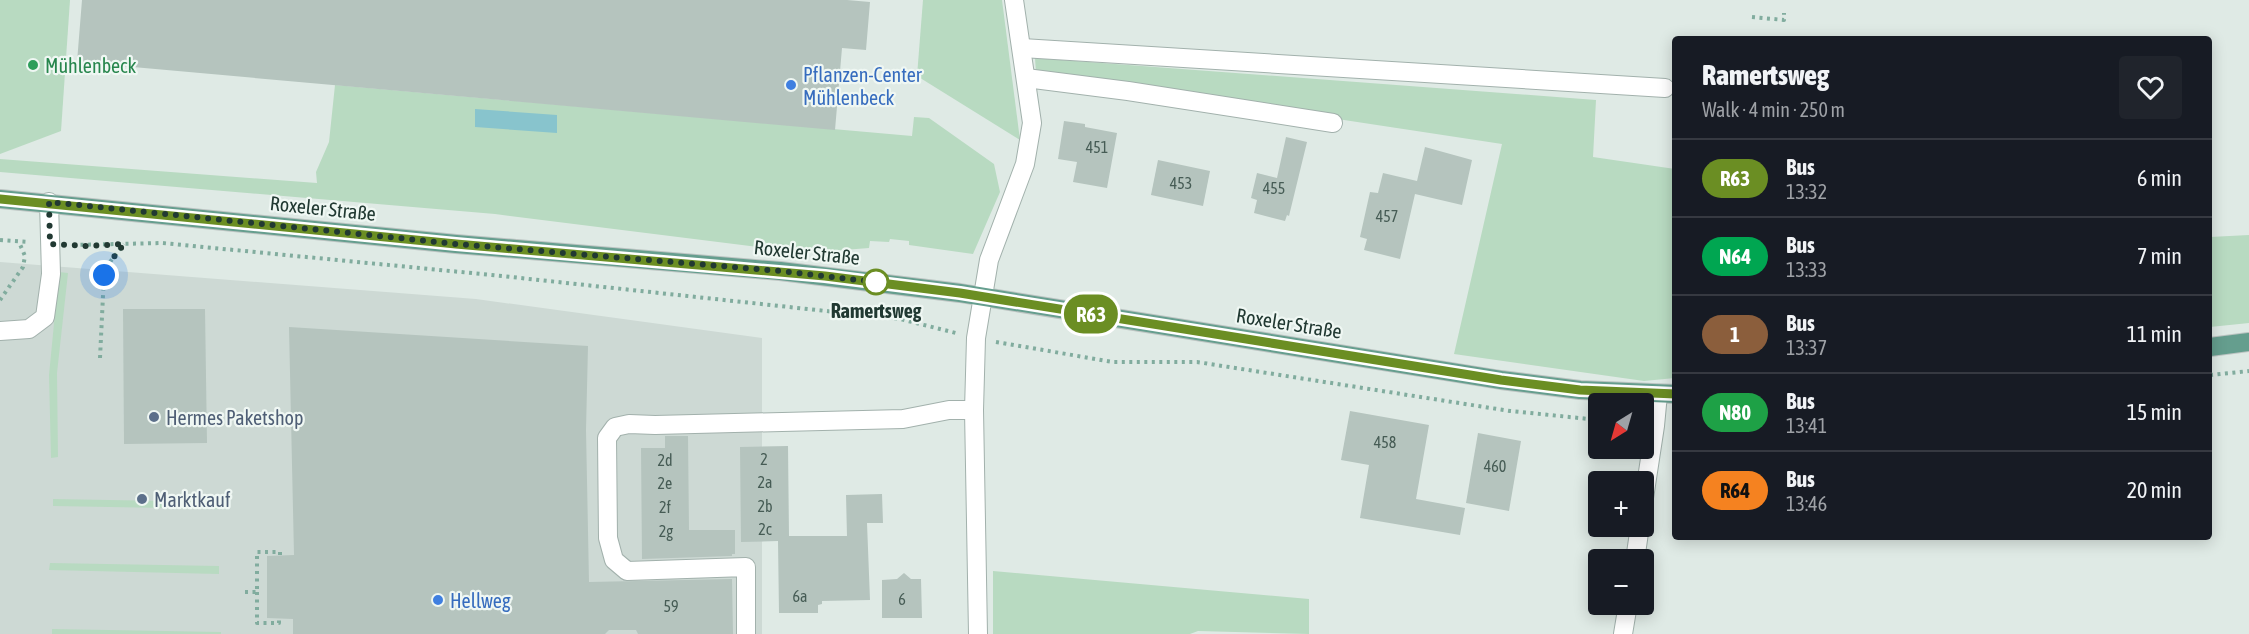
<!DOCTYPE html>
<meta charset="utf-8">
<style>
:root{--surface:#171b24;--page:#20242c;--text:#f1f3f6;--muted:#9ea1a6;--line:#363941}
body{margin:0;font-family:"Asap Condensed",sans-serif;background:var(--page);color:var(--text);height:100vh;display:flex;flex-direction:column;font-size:22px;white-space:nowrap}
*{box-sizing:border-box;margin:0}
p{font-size:20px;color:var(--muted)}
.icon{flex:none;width:33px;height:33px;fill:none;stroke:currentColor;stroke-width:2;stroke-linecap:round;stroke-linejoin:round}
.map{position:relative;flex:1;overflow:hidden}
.side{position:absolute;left:1672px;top:36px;width:540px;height:504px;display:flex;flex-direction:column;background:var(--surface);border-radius:6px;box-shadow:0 3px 15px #0003}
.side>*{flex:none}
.badge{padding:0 12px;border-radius:20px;font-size:21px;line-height:39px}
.needle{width:39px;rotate:217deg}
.buttons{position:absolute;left:1588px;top:393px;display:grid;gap:12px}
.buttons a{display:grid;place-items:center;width:66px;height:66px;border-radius:6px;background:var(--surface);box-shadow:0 3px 15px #0003;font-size:30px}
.you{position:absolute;width:30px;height:30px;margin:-15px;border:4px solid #fff;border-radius:50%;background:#1a73e8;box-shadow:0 0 0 9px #1a73e833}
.map>.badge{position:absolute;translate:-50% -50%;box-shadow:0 0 0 3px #fff}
.round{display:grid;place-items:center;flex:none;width:63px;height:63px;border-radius:6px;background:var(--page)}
.overview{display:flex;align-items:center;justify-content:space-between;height:102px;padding:0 30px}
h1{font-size:28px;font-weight:800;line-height:45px}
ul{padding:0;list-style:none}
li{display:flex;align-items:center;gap:18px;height:78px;padding:0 30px;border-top:2px solid var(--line)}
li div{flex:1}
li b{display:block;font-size:22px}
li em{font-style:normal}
li .badge{min-width:66px;font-weight:700;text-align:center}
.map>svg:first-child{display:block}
.built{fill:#cdd9d4}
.green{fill:#b8dac1}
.water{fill:#88c4cd}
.building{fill:#b5c4be}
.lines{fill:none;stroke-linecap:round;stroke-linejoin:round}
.minor-casing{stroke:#a2b1ac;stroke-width:20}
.major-casing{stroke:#bcc4c2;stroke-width:20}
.path{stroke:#81ac9e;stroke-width:4;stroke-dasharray:3 4.5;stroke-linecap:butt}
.minor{stroke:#fff;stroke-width:18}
.major{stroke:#659e8e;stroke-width:18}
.line-casing{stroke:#fff;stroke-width:14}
.line{stroke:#6b8e23;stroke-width:9}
.walk{stroke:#213932;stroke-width:6;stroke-dasharray:0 10.8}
.leisure-dot{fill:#2e9e5b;stroke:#eff7f3;stroke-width:2}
.shop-dot{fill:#3f7fe0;stroke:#eff7f3;stroke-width:2}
.stop-dot{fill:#fff;stroke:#6b8e23;stroke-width:3}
.service-dot{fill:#5c6f8a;stroke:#eff7f3;stroke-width:2}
.labels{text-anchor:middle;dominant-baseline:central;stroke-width:4.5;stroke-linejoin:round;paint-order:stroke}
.number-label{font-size:16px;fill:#465c55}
.leisure-label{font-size:20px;fill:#27864d;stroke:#eff7f3;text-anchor:start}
.shop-label{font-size:20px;fill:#366cbe;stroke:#eff7f3;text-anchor:start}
.street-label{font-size:20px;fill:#213932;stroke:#eff7f3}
.stop-label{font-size:20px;font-weight:bold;fill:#213932;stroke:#eff7f3}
.service-label{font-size:20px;fill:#4e5e75;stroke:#eff7f3;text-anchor:start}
</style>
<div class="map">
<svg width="2249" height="634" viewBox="0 0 2249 634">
<rect width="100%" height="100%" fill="#dfeae5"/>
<!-- built -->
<path class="built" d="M 0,262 L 476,299 L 762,338 L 762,634 L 0,634 Z"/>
<!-- green -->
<g class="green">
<path d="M 0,0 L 70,0 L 61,131 L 0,154 Z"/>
<path d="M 923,0 L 1002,0 L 1020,140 L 917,76 Z"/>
<path d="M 1035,58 L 1596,100 L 1593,157 L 1675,169 L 1675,378 L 1644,381 L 1454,354 L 1502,144 L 1036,73 Z"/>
<path d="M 335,85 L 912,136 L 914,117 L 929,118 L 994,164 L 1000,192 L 973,254 L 909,245 L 909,241 L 890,239 L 889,242 L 870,241 L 869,248 L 806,253 L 495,214 L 0,172 L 0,159 L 317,183 L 316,172 L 329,142 Z"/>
<path d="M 2249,235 L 2249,323 L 2210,327 L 2210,237 Z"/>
<path d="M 59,272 L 68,273 L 57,373 L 58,457 L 51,458 L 49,375 Z"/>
<path d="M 53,499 L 222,502 L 221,509 L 53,506 Z"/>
<path d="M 50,563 L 219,566 L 219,574 L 49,570 Z"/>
<path d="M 993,571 L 1309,599 L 1309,634 L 1198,631 L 1190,634 L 993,634 Z"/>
<path d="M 52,629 L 221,632 L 221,634 L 52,634 Z"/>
</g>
<!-- water -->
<path class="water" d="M 475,109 L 557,115 L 557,133 L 475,127 Z"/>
<!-- building -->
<g class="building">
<path d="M 82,0 L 847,0 L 870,2 L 866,50 L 842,48 L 835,130 L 77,62 Z"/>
<path d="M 1064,121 L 1085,124 L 1085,127 L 1117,133 L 1107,188 L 1073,182 L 1077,162 L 1058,159 Z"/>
<path d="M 1286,137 L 1307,142 L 1289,216 L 1287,215 L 1285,221 L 1254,213 L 1257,200 L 1251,198 L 1257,173 L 1277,178 Z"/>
<path d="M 1425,147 L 1472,160 L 1462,205 L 1415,194 L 1400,259 L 1364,250 L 1367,239 L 1360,237 L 1370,192 L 1378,193 L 1383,173 L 1417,181 Z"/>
<path d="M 1158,160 L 1210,171 L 1203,206 L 1151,195 Z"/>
<path d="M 123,309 L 205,309 L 207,443 L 124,444 Z"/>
<path d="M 289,327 L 588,346 L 586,430 L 589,582 L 732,579 L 733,634 L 638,634 L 636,630 L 609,630 L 605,634 L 293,634 L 293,619 L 267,618 L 267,556 L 294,555 Z"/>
<path d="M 1350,411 L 1429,425 L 1416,499 L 1465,508 L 1460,535 L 1360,518 L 1369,465 L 1341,460 Z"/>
<path d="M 1478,433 L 1521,441 L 1509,511 L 1466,503 Z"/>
<path d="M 665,436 L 688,436 L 689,530 L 735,530 L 735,554 L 732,554 L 732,556 L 642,559 L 641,448 L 665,448 Z"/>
<path d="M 788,446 L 789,536 L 847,536 L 846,495 L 882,494 L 883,523 L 867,523 L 870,600 L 822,601 L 822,604 L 818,605 L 818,613 L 779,613 L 778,541 L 741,542 L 740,447 Z"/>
<path d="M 904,573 L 911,579 L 921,579 L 922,618 L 882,618 L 882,580 L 897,579 Z"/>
</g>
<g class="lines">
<!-- minor casing -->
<g class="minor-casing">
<g id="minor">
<path d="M 1022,48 L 1665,88"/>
<path d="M 1026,78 L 1128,91 L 1333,123"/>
<path d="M 0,331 L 29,329 L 45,317 L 51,274 L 49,202"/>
<path d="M 1644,498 L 1655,426 L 1658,394"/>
<path d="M 1635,560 L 1640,526"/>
<path d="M 746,634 L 746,567 L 627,571 L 614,560 L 608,538 L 607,438 L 615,427 L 629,424 L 655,425 L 903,419 L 949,410 L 974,410"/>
<path d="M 978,634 L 974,410 L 976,338 L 989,260 L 1025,164 L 1032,123 L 1014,0"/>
<path d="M 1623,634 L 1628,604"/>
</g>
</g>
<!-- major casing -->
<g class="major-casing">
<g id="major">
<path d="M 0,199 L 456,244 L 780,271 L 960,293 L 1501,380 L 1580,390 L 1676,394"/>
<path d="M 2210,347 L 2249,342"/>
</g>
</g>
<!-- path -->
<g class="path">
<path d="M 1752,17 L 1784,20 L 1784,13"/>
<path d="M 0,240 L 29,242"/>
<path d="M 73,245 L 162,243 L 502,276 L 900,319 L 956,333"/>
<path d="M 0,300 L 23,267 L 25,256 L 19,242"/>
<path d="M 996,342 L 1113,362 L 1197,362 L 1510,411 L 1599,420"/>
<path d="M 100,358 L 104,275 L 110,262 L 124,244"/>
<path d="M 2210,375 L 2249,371"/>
<path d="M 245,592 L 257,592 L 257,552 L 280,552 L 280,555"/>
<path d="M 257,592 L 257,623 L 279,623 L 279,618"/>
</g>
<!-- minor -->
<use href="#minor" class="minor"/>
<!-- major -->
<use href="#major" class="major"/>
</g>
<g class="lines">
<!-- line casing -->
<g class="line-casing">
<path id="line" d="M 0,199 L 456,244 L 825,276 L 960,293 L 1501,380 L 1580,390 L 1676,394"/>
</g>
<!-- line -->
<use href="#line" class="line"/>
<!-- walk -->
<path class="walk" d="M 104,275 L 110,262 L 124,244 L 87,246 L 50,244 L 49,202 L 456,244 L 780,271 L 876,282"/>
</g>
<!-- markers -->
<circle class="leisure-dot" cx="33" cy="65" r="6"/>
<g class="shop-dot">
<circle cx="791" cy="85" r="6"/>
<circle cx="438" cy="600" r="6"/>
</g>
<circle class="stop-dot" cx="876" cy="282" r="12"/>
<g class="service-dot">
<circle cx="154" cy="417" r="6"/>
<circle cx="142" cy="499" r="6"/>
</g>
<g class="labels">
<!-- number labels -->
<g class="number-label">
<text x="1097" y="147">451</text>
<text x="1181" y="183">453</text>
<text x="1274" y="188">455</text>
<text x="1387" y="216">457</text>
<text x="1385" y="442">458</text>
<text x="764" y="459">2</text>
<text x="665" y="460">2d</text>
<text x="1495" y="466">460</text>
<text x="765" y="482">2a</text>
<text x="665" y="483">2e</text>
<text x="765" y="506">2b</text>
<text x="665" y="507">2f</text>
<text x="765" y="529">2c</text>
<text x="666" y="531">2g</text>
<text x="800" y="596">6a</text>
<text x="902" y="599">6</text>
<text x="671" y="606">59</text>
</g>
<!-- leisure labels -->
<g class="leisure-label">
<text x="45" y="65">Mühlenbeck</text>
</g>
<!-- shop labels -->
<g class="shop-label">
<text x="803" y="74">Pflanzen-Center<tspan x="803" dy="23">Mühlenbeck</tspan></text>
<text x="450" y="600">Hellweg</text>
</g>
<!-- street labels -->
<g class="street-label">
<text transform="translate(323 208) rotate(6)">Roxeler Straße</text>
<text transform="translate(807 252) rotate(6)">Roxeler Straße</text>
<text transform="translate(1289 323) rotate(9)">Roxeler Straße</text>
</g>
<!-- stop labels -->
<g class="stop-label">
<text x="876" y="310">Ramertsweg</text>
</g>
<!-- service labels -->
<g class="service-label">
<text x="166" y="417">Hermes Paketshop</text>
<text x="154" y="499">Marktkauf</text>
</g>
</g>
</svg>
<div class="buttons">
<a><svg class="needle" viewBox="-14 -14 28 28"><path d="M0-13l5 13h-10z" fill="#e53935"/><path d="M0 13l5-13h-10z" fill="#9ea1a6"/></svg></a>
<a>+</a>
<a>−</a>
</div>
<div class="you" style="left:104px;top:275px"></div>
<b class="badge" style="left:1091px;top:314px;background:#6b8e23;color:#fff">R63</b>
<section class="side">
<div class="overview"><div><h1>Ramertsweg</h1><p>Walk · 4 min · 250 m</p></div><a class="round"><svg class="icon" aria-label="heart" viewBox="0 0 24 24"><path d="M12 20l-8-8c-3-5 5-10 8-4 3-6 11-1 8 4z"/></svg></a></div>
<ul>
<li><span class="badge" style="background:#6b8e23;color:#fff">R63</span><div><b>Bus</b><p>13:32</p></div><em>6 min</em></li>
<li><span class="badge" style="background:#00a651;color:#fff">N64</span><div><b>Bus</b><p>13:33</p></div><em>7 min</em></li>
<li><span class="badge" style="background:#8b5e3c;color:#fff">1</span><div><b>Bus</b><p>13:37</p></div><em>11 min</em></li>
<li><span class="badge" style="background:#1ea146;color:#fff">N80</span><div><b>Bus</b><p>13:41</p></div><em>15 min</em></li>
<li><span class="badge" style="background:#f58220;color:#111">R64</span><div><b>Bus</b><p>13:46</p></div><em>20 min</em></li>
</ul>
</section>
</div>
